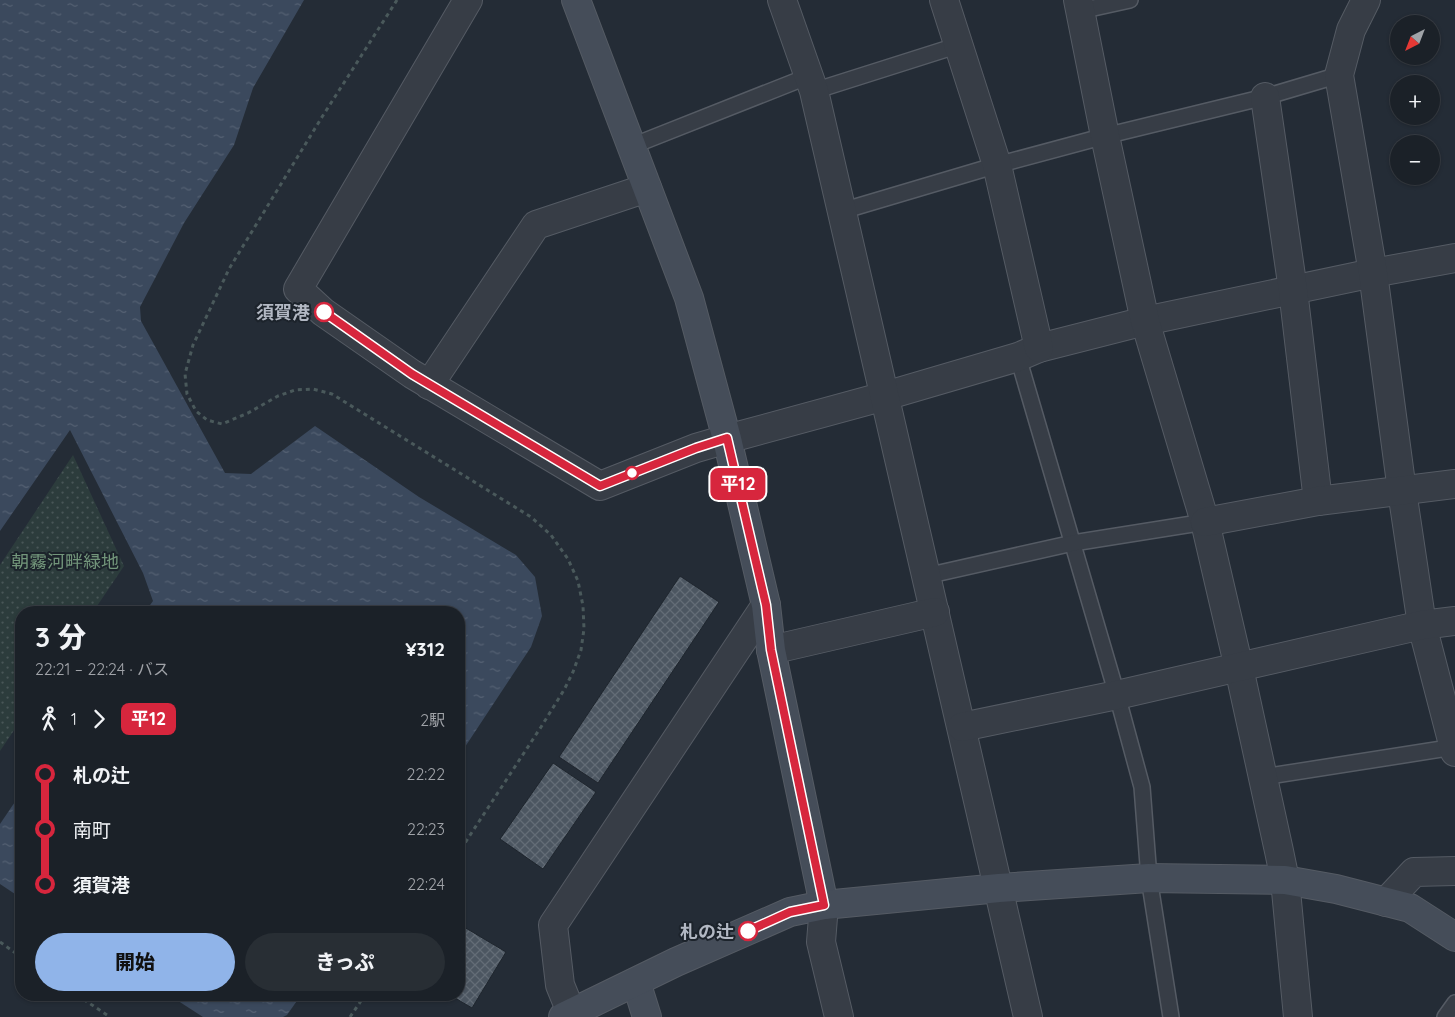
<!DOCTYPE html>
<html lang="ja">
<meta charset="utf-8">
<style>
:root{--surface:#1b2128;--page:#282e34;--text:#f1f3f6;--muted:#a0a3a8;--line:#393e45;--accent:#90b4e9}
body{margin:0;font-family:Quicksand,"Noto Sans JP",sans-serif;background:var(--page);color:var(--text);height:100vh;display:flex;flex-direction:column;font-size:19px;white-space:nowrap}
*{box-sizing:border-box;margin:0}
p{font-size:16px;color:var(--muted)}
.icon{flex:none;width:28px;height:28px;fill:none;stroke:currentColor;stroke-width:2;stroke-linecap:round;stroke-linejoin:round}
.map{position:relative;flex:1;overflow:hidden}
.side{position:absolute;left:15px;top:606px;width:450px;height:395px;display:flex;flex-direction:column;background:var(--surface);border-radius:20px;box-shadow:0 1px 4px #0004,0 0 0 1px var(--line)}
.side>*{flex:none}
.badge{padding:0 10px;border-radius:8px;font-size:18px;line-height:32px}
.needle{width:32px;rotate:222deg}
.controls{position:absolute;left:1390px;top:15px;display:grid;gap:10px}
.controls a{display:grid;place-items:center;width:50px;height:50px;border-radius:50%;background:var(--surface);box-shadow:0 1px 4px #0004,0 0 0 1px var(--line);font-size:25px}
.map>.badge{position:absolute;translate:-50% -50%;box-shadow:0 0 0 2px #fff}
.legs{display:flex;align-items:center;gap:8px;height:55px;padding:0 20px;font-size:16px}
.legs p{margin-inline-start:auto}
.summary{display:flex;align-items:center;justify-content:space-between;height:85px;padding:0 20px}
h1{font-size:28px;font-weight:800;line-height:38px}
.primary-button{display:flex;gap:10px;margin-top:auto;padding:10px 20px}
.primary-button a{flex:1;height:58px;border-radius:30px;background:var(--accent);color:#111;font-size:20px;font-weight:800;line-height:58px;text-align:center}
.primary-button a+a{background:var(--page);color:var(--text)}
ul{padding:0 20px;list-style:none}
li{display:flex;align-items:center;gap:18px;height:55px;font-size:19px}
li i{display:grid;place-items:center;width:8px;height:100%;margin:0 6px;background:currentColor}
li i::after{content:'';width:12px;height:12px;margin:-6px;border:4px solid;border-radius:50%;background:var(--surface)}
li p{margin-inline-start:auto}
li:first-child i{background:linear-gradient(#0000 50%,currentColor 0)}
li:last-child i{background:linear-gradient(currentColor 50%,#0000 0)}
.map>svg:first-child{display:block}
.park{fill:url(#park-dots)}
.water{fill:url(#water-ripples)}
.building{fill:url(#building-cross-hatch);stroke:#1e252d}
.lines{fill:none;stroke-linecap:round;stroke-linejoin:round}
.lane-casing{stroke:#555b64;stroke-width:18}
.street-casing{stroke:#555b64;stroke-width:30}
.secondary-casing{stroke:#555b64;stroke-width:30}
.path{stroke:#4a595b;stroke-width:3;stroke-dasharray:4 4;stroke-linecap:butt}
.lane{stroke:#373d46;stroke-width:15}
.street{stroke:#373d46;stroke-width:28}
.secondary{stroke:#454d59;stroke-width:28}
.line-1-casing{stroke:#fff;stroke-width:11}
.line-1{stroke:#d7263d;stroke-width:8}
.stop-1-dot{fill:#fff;stroke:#d7263d;stroke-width:2.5}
.labels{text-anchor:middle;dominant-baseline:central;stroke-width:4;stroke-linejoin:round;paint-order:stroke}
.stop-label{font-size:18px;font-weight:bold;fill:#b2b8c3;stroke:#1c232b;text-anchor:end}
.park-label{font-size:18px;fill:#73967b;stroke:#1c232b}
</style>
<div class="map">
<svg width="1455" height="1017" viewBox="0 0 1455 1017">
<defs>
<pattern id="park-dots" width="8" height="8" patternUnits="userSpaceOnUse" patternTransform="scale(1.25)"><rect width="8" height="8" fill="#2c3c3c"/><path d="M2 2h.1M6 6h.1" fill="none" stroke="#485657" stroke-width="1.8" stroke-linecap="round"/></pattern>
<pattern id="water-ripples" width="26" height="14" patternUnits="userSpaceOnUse" patternTransform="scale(1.25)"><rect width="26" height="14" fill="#3b495d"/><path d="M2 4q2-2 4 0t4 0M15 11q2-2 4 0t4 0" fill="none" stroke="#556173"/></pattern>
<pattern id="building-cross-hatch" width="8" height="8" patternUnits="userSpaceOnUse" patternTransform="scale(1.25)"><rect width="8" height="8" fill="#4c5661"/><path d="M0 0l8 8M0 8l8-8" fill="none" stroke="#636c76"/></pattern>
</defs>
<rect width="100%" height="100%" fill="#242c36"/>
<!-- park -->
<path class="park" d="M 73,455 L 124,566 L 93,612 L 21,612 L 21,720 L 0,751 L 0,565 Z"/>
<!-- water -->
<g class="water">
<path d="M 0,0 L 304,0 L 253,88 L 234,145 L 184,223 L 140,307 L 141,321 L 225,473 L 251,474 L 315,426 L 419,497 L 516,555 L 535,577 L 542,616 L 531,647 L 459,756 L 459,612 L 145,612 L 153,601 L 143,573 L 70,430 L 0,531 Z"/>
<path d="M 21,793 L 21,898 L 0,884 L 0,824 Z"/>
<path d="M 169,995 L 301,995 L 287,1015 L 283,1017 L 203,1017 Z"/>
</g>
<!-- building -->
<g class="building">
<path d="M 680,576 L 719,602 L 598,783 L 559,757 Z"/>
<path d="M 553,763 L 596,792 L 543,869 L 500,839 Z"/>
<path d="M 459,924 L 506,952 L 472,1008 L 450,995 L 459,995 Z"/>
</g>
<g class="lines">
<!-- lane casing -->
<g class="lane-casing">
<g id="lane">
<path d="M 1080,11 L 1130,0"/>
<path d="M 814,91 L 959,45"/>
<path d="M 632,146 L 809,76"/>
<path d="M 842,211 L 997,165 L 1105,136 L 1265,97 L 1339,75"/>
<path d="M 1018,357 L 1117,695 L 1142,787 L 1149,878 L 1171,1017"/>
<path d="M 926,576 L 1073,543 L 1205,522"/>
<path d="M 1263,777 L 1455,747"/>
<path d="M 1445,1017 L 1455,1003"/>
</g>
</g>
<!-- street casing -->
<g class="street-casing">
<g id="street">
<path d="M 468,0 L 298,289 L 323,312 L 412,374 L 600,486 L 696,448 L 727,439 L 885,396 L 1018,357 L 1039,348 L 1145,321 L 1373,273 L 1455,258"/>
<path d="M 782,0 L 814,91 L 1028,1017"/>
<path d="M 944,0 L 997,165 L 1039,348"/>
<path d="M 1078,0 L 1105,136 L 1145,321 L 1205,522 L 1239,668 L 1279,851 L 1285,880 L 1298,1017"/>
<path d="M 1366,0 L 1351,30 L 1339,75 L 1373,273 L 1402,491 L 1422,625 L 1455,752"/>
<path d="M 1265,97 L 1293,290 L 1318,501"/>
<path d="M 429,385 L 536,225 L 647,188"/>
<path d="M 1205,522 L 1318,501 L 1455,484"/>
<path d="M 771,650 L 935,612"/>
<path d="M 962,727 L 1117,695 L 1422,625 L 1455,621"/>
<path d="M 1386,902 L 1414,872 L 1455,871"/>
<path d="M 824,905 L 821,942 L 839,1017"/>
<path d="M 571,1012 L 560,985 L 553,925 L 766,605"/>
</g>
</g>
<!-- secondary casing -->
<g class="secondary-casing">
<g id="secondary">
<path d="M 576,0 L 689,298 L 727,439 L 766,605 L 771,650 L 824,905"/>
<path d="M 636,982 L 647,1017"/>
<path d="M 563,1017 L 676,962 L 790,912 L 824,905 L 999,888 L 1149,878 L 1285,880 L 1336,889 L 1410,908 L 1455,937"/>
</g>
</g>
<!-- path -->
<g class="path">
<path d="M 397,0 L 322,117 L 229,269 L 193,345 L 185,374 L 187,394 L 196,411 L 207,420 L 222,424 L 248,413 L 278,396 L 295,390 L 313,389 L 332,394 L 531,517 L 551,535 L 568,559 L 578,581 L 583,606 L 584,629 L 581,650 L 573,672 L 564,690 L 541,727 L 459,852"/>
<path d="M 0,942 L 21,957"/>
<path d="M 77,995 L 110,1017"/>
<path d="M 350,1017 L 365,995"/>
</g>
<!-- lane -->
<use href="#lane" class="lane"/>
<!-- street -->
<use href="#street" class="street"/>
<!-- secondary -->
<use href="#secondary" class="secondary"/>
</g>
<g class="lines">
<!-- line-1 casing -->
<g class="line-1-casing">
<path id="line-1" d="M 324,312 L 412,374 L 600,486 L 696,448 L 727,438 L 766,605 L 771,650 L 824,905 L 790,912 L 748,931"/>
</g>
<!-- line-1 -->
<use href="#line-1" class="line-1"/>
</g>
<!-- markers -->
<g class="stop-1-dot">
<circle cx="324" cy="312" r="9"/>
<circle cx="632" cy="473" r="6"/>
<circle cx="748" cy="931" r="9"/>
</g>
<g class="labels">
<!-- stop labels -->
<g class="stop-label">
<text x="310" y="312">須賀港</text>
<text x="734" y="931">札の辻</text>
</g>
<!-- park labels -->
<g class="park-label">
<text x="65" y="561">朝霧河畔緑地</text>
</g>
</g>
</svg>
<div class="controls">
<a><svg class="needle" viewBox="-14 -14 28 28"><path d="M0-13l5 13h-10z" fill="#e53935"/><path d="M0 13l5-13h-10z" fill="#a0a3a8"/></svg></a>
<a>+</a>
<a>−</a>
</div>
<b class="badge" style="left:738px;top:484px;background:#d7263d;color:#fff">平12</b>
<section class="side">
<div class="summary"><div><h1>3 分</h1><p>22:21 – 22:24 · バス</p></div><b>¥312</b></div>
<div class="legs"><svg class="icon" aria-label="walk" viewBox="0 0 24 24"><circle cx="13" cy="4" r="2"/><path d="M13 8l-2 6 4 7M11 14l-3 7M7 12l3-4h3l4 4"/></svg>1<svg class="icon" aria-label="forward" viewBox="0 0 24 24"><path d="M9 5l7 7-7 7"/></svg><b class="badge" style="background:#d7263d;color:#fff">平12</b><p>2駅</p></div>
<ul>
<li><i style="color:#d7263d"></i><b>札の辻</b><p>22:22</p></li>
<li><i style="color:#d7263d"></i><span>南町</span><p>22:23</p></li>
<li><i style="color:#d7263d"></i><b>須賀港</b><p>22:24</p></li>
</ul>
<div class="primary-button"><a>開始</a><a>きっぷ</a></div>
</section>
</div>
